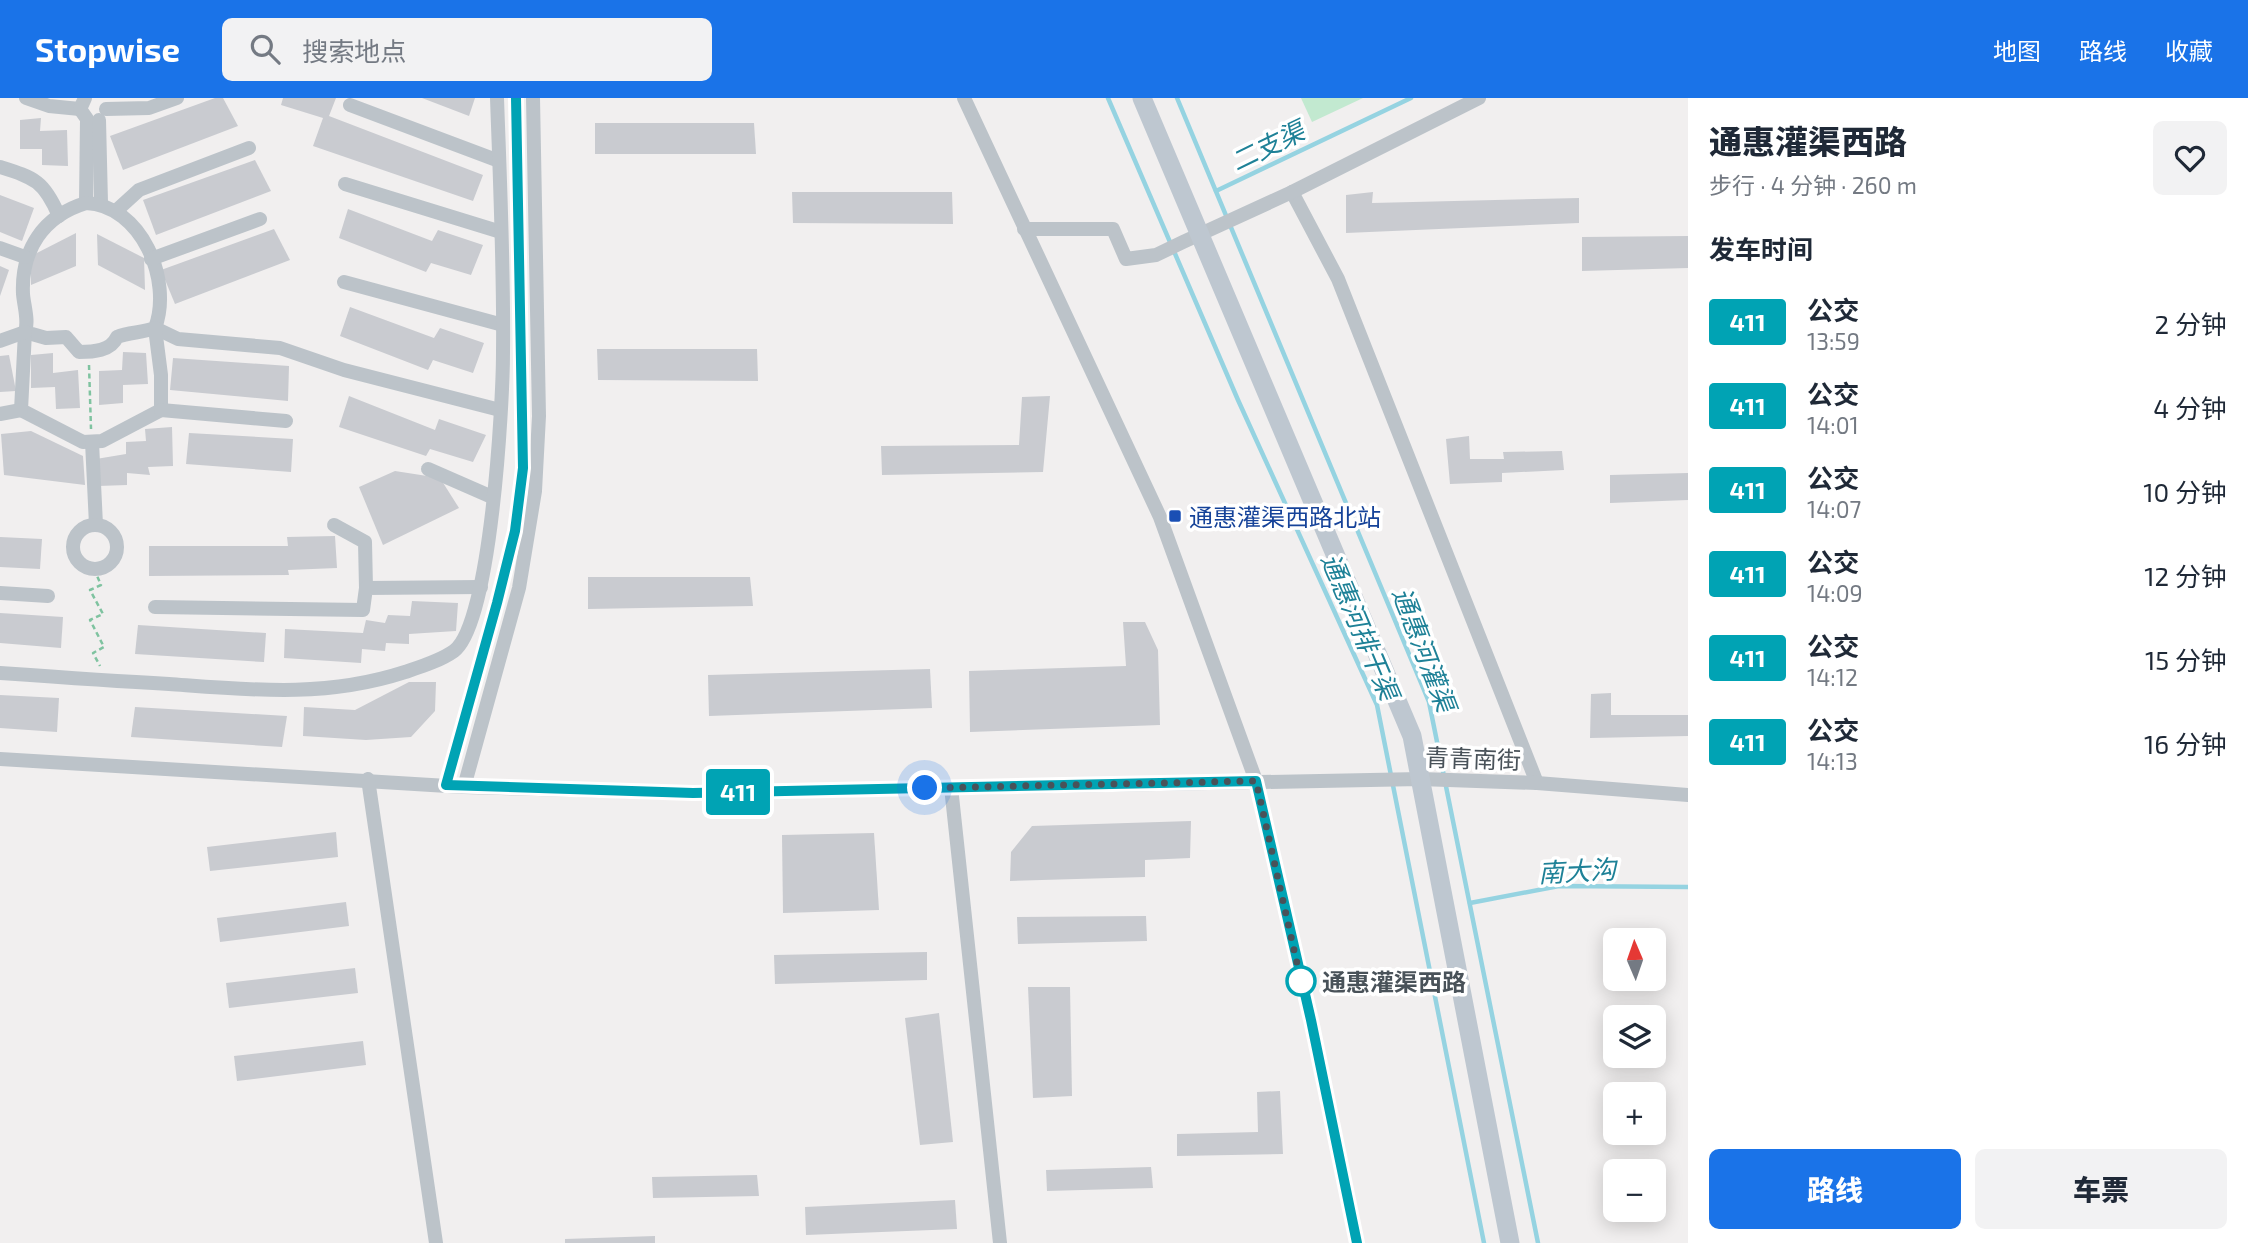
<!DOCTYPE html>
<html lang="zh">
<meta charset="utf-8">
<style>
:root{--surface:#fff;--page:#f2f2f3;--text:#1f2937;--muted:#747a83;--accent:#1a73e8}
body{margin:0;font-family:"Exo 2","Noto Sans SC",sans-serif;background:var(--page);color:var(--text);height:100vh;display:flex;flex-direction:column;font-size:26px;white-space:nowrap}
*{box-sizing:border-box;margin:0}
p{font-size:23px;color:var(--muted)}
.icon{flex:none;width:38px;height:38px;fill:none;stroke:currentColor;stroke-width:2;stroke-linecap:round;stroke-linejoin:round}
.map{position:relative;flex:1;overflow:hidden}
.sheet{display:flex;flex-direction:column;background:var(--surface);width:560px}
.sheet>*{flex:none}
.badge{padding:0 14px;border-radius:5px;font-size:24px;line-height:46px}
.needle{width:46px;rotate:358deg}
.controls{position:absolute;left:1603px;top:830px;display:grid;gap:14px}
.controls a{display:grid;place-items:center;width:63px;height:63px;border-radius:10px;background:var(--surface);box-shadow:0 4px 18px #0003;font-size:35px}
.you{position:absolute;width:35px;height:35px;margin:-18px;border:5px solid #fff;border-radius:50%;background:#1a73e8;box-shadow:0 0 0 10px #1a73e833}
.map>.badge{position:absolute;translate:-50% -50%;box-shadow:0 0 0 4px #fff}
h2{padding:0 21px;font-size:26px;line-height:63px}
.round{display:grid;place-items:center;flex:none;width:74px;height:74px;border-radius:10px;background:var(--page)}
.summary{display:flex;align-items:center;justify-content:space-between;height:119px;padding:0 21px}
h1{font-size:33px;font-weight:800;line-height:52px}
.cta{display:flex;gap:14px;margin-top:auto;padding:14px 21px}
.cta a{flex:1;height:80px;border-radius:10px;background:var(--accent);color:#fff;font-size:28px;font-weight:800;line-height:80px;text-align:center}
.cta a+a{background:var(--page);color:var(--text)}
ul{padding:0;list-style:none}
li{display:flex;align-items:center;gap:21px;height:84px;padding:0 21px}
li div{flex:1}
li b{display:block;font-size:26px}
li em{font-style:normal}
li .badge{min-width:77px;font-weight:700;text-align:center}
header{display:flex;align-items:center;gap:42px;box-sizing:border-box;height:98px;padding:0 35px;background:var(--accent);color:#fff}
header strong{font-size:33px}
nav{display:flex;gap:38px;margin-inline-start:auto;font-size:24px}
.search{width:490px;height:63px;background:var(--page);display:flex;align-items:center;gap:18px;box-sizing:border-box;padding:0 24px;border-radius:10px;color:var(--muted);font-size:26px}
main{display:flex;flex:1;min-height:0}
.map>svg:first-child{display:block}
.green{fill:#c2e9d0}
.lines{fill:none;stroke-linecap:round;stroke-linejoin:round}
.stream{stroke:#95d3e1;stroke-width:4.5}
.building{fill:#c9cbd0}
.path{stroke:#7fc3a0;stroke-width:2.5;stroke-dasharray:5 3.5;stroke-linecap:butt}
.street{stroke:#bcc3c9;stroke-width:14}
.secondary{stroke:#bec7d0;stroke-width:19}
.line-casing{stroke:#fff;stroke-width:16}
.line{stroke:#00a3b4;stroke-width:10}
.walk{stroke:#495259;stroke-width:7;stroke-dasharray:0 12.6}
.transit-dot{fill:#1a4fb4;stroke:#fff;stroke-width:2.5}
.stop-dot{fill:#fff;stroke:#00a3b4;stroke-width:3.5}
.labels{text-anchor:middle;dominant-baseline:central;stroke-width:7;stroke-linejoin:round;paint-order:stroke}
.transit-label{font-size:24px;fill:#164399;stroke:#fff;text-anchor:start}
.street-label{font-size:24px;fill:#495259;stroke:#fff}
.stop-label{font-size:24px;font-weight:bold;fill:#495259;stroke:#fff;text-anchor:start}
.water-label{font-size:26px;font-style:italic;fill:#1e8197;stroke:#fff}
</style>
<header>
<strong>Stopwise</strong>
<div class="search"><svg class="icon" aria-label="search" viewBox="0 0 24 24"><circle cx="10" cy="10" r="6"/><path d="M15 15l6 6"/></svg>搜索地点</div>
<nav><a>地图</a><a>路线</a><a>收藏</a></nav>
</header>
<main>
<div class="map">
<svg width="1688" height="1145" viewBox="0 0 1688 1145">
<rect width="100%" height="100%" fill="#f1efef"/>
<!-- green -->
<path class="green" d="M 1301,0 L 1363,0 L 1312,24 Z"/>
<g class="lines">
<!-- stream -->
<g class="stream">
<path d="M 1108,0 L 1238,302 L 1377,607 L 1484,1145"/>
<path d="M 1177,0 L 1429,604 L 1538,1145"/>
<path d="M 1216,93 L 1411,0"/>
<path d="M 1470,805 L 1559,788 L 1688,789"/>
</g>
</g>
<!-- building -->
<g class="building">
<path d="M 215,0 L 223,0 L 238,28 L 123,72 L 110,38 Z"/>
<path d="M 283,0 L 336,0 L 329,18 L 483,77 L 473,103 L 313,48 L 323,20 L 281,7 Z"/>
<path d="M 422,0 L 475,0 L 469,18 Z"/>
<path d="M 41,20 L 40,33 L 67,32 L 68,68 L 42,67 L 42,51 L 20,51 L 20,22 Z"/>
<path d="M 595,25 L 754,25 L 756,56 L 595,56 Z"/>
<path d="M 255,62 L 271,93 L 156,137 L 143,102 Z"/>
<path d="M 792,94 L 952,94 L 953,126 L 793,125 Z"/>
<path d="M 1373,94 L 1372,105 L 1579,100 L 1579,125 L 1346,135 L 1346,97 Z"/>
<path d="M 0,97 L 34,110 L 22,143 L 0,134 Z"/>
<path d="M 348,111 L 432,143 L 438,132 L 483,147 L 471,177 L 431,165 L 426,174 L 339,140 Z"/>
<path d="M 274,131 L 290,162 L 175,206 L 161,172 Z"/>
<path d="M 76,135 L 76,168 L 31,187 L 31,158 Z"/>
<path d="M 97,136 L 144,160 L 145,192 L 98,167 Z"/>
<path d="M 1688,138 L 1688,170 L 1582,173 L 1582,139 Z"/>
<path d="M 0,168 L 9,172 L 0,198 Z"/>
<path d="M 350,209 L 434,240 L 440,230 L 484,245 L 473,275 L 433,262 L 428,272 L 340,238 Z"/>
<path d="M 597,251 L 757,251 L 758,283 L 598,282 Z"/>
<path d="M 123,254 L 146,255 L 148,286 L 123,287 L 123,305 L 99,307 L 99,273 L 122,272 Z"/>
<path d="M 53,255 L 53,275 L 78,272 L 80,310 L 56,311 L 55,289 L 31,290 L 31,257 Z"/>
<path d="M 9,257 L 16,293 L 0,294 L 0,258 Z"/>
<path d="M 173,260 L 289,268 L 288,303 L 170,292 Z"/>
<path d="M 349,298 L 435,332 L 439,321 L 486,337 L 473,364 L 430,351 L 426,358 L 339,329 Z"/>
<path d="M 1050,298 L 1043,374 L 882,377 L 881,348 L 1019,347 L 1022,299 Z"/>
<path d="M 172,329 L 173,368 L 148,369 L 150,377 L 127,375 L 127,387 L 98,388 L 96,361 L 126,356 L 126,344 L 146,343 L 145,331 Z"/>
<path d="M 31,333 L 83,358 L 85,387 L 4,377 L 1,336 Z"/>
<path d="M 189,335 L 293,341 L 291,374 L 186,366 Z"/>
<path d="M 1469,338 L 1470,361 L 1504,361 L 1503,354 L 1562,353 L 1564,372 L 1502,375 L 1502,384 L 1450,386 L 1446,341 Z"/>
<path d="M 395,373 L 440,380 L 459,410 L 383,447 L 359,389 Z"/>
<path d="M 1688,375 L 1688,402 L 1610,405 L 1610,377 Z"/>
<path d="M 335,438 L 337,470 L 288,472 L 289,477 L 149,478 L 149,448 L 288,448 L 287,439 Z"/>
<path d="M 0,439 L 42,441 L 40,471 L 0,469 Z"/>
<path d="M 588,479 L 750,479 L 753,508 L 588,511 Z"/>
<path d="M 412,503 L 458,505 L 456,533 L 409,536 L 409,546 L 386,545 L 385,553 L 362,551 L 361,565 L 284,560 L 285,531 L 363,535 L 366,522 L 385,525 L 388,517 L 410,518 Z"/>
<path d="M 0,515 L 63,519 L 61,550 L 0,545 Z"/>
<path d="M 1123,524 L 1145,524 L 1158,552 L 1160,627 L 970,634 L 969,573 L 1126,568 Z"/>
<path d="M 138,527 L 266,535 L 264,564 L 135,556 Z"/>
<path d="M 930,571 L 932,610 L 709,618 L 708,577 Z"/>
<path d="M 409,584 L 436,584 L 435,613 L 411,639 L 366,642 L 303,638 L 304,609 L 355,612 Z"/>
<path d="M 1611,595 L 1611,617 L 1688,617 L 1688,638 L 1590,640 L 1591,596 Z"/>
<path d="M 0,597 L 59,600 L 57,634 L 0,630 Z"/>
<path d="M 135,609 L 287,618 L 282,649 L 131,639 Z"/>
<path d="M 1191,723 L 1190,760 L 1145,762 L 1145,779 L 1010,783 L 1011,754 L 1032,728 Z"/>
<path d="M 336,734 L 338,759 L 210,773 L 207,749 Z"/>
<path d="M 874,735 L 879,812 L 783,815 L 782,737 Z"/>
<path d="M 346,804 L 349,828 L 220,844 L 217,820 Z"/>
<path d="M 1146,818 L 1147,843 L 1018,846 L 1017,819 Z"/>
<path d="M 927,854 L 927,882 L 775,886 L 774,857 Z"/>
<path d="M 355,870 L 358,895 L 229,910 L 226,885 Z"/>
<path d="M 1028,889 L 1070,889 L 1072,998 L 1033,1000 Z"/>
<path d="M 939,915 L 953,1044 L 920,1047 L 905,920 Z"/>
<path d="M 363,943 L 366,967 L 237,983 L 234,958 Z"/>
<path d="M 1280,993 L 1283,1056 L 1177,1058 L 1177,1036 L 1258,1034 L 1257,994 Z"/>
<path d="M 1151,1069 L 1153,1090 L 1047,1093 L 1046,1072 Z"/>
<path d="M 757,1077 L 759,1098 L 653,1100 L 652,1079 Z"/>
<path d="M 955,1102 L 957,1131 L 806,1137 L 805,1109 Z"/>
<path d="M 655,1138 L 655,1145 L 565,1145 L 565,1141 Z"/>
</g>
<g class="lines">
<!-- path -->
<g class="path">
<path d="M 89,267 L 91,331"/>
<path d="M 94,471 L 101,487 L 90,492 L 103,516 L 90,522 L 104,549 L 93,555 L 100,568"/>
</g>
<!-- street -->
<g class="street">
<path d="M 26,0 L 49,8 L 80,11"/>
<path d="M 85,0 L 80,11 L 87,21 L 86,105"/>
<path d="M 964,0 L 1160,419 L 1256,683 L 1311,922 L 1357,1145"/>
<path d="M 350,7 L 499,63"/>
<path d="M 106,11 L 149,10 L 177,0"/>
<path d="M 99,22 L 101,105"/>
<path d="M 0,69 C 35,80 44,83 59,118"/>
<path d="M 345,86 L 501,134"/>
<path d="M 1292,94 L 1338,181 L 1537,685"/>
<path d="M 86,105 C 141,107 173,182 155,230 C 142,235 129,234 117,239 C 111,253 93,254 79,254 L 66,239 L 46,240 L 25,234 C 29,223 24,208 23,196 C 21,152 43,118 86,105 Z"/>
<path d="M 117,112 L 139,92 L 249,50"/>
<path d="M 1024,131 L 1113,131 L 1126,161 L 1156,157 L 1183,144 L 1292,94 L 1479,0"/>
<path d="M 0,150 L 25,159"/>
<path d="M 151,161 L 260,121"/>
<path d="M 344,184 L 503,227"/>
<path d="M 155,230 L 178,241 L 280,250 L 344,272 L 500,312"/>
<path d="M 25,234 L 21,312 L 83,344 L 102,343 L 161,312 L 161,277 L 155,230"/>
<path d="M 0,243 L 25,234"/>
<path d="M 161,312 L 286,323"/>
<path d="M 0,316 L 21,312"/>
<path d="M 92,344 L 96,427"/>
<path d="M 428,371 L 492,399"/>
<path d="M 334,427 L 365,444 L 366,490"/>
<circle cx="95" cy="449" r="22"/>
<path d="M 0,495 L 48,498"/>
<path d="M 155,509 L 363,512 L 366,490 L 481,489"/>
<path d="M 0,575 C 56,579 113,583 169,586 C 251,592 325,600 405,574 C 420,569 440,563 454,553 C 491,526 503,305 503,254 C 504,170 500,85 497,0"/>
<path d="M 0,661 L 464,689 L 693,695 L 1420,681 L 1537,685 L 1688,697"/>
<path d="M 368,681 L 436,1145"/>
<path d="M 446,687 L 497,505 L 515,433 L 523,370 L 516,0"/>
<path d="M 464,689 L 519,490 L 535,393 L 539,318 L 533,0"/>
<path d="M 951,689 L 1000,1145"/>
</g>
<!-- secondary -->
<path class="secondary" d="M 1142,0 L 1412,638 L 1510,1145"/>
</g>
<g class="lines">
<!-- line casing -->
<g class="line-casing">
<path id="line" d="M 516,0 L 523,370 L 515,433 L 497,505 L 446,687 L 693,695 L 1256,683 L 1311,922 L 1357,1145"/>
</g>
<!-- line -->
<use href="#line" class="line"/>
<!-- walk -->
<path class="walk" d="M 925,690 L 1256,683 L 1301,883"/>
</g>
<!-- markers -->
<rect class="transit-dot" x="1168" y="411" width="14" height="14" rx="3.5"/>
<circle class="stop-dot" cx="1301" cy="883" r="14"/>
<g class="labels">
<!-- transit labels -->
<g class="transit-label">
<text x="1189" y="418">通惠灌渠西路北站</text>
</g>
<!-- street labels -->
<g class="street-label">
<text transform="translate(1473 660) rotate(2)">青青南街</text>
</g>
<!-- stop labels -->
<g class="stop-label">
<text x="1322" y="883">通惠灌渠西路</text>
</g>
<!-- water labels -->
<g class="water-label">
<text transform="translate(1267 47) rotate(-26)">二支渠</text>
<text transform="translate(1361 528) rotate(67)">通惠河排干渠</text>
<text transform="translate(1425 551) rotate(69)">通惠河灌渠</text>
<text transform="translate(1577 772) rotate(-3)">南大沟</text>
</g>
</g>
</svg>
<div class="controls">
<a><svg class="needle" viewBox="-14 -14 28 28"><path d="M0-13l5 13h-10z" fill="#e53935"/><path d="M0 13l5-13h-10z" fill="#747a83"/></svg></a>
<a><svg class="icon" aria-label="layers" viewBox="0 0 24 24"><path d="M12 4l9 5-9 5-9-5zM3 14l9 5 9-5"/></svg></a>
<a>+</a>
<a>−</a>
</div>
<div class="you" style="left:925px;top:690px"></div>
<b class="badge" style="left:738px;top:694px;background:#00a3b4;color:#fff">411</b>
</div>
<section class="sheet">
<div class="summary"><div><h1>通惠灌渠西路</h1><p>步行 · 4 分钟 · 260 m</p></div><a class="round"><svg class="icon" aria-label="heart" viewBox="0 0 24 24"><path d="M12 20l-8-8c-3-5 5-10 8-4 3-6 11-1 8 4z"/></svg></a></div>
<h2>发车时间</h2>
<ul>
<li><span class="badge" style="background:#00a3b4;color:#fff">411</span><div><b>公交</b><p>13:59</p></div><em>2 分钟</em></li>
<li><span class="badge" style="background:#00a3b4;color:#fff">411</span><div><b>公交</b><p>14:01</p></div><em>4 分钟</em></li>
<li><span class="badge" style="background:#00a3b4;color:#fff">411</span><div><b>公交</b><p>14:07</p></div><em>10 分钟</em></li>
<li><span class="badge" style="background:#00a3b4;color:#fff">411</span><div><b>公交</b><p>14:09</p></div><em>12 分钟</em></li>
<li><span class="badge" style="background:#00a3b4;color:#fff">411</span><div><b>公交</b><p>14:12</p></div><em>15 分钟</em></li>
<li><span class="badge" style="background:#00a3b4;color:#fff">411</span><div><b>公交</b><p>14:13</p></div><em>16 分钟</em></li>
</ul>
<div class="cta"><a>路线</a><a>车票</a></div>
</section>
</main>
